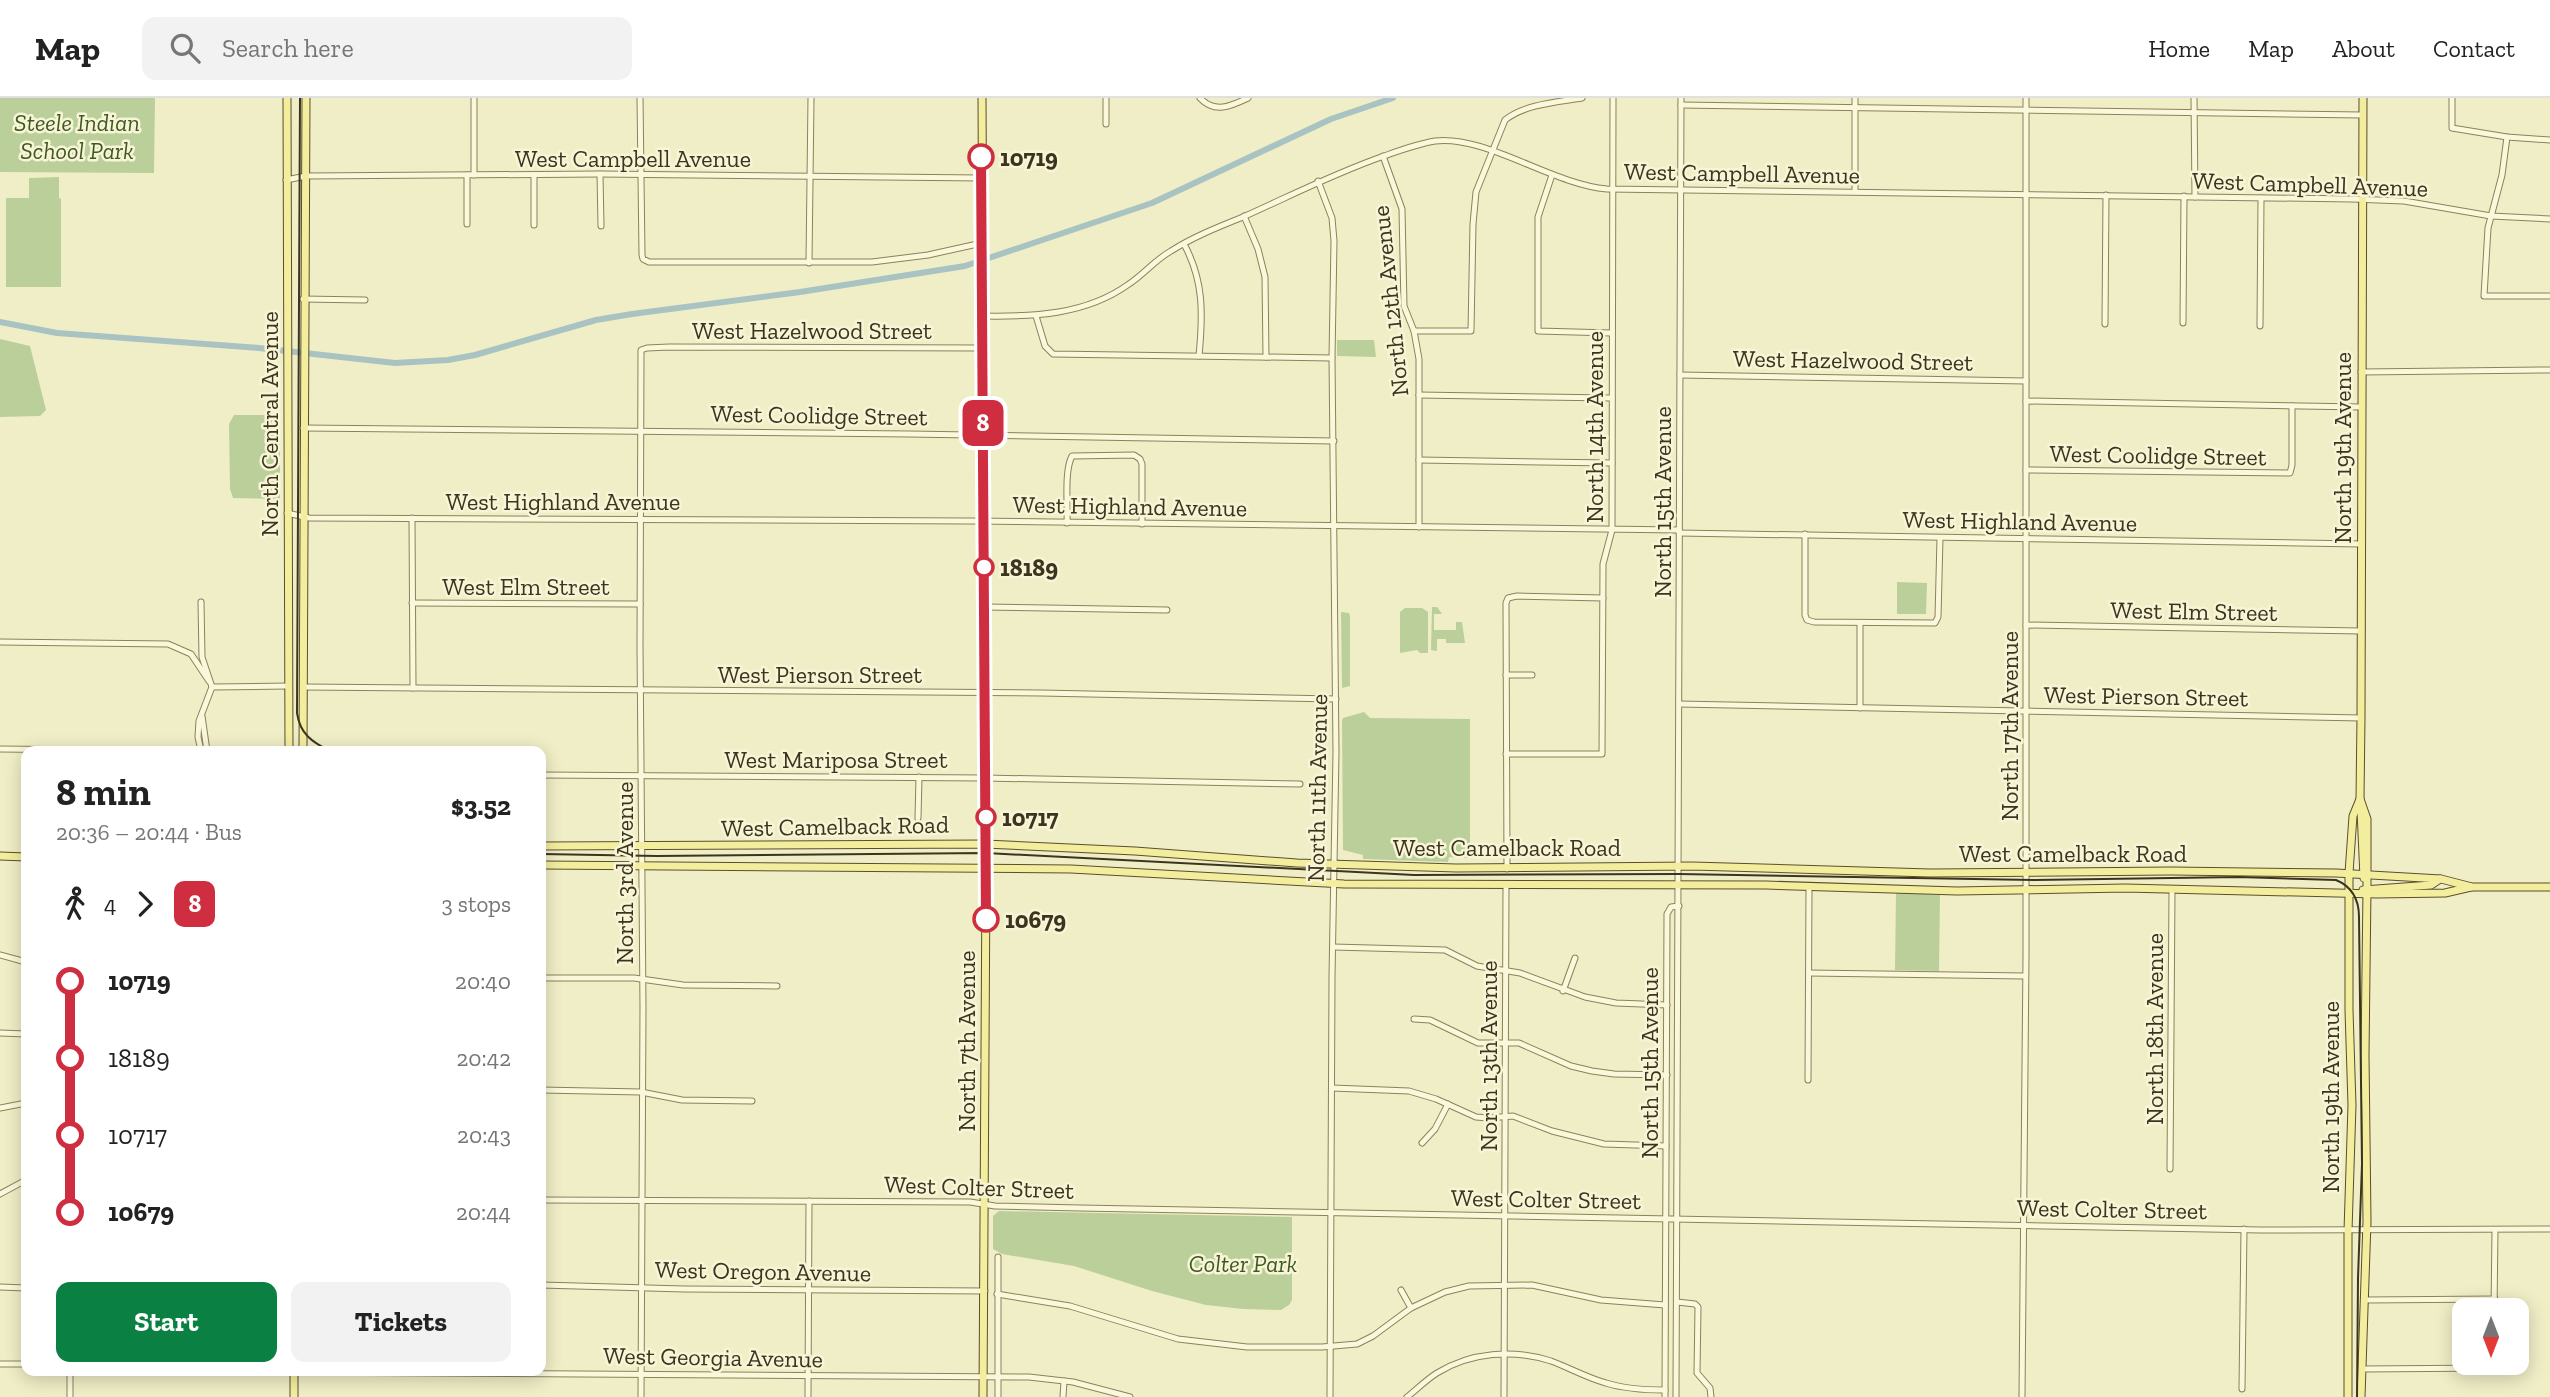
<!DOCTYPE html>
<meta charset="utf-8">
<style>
:root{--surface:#fff;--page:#f2f2f2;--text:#222;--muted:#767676;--line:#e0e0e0;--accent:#0b8043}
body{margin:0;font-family:"Zilla Slab",serif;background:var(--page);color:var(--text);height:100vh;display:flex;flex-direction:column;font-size:26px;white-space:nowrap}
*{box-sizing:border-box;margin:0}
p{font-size:23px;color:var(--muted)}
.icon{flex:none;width:38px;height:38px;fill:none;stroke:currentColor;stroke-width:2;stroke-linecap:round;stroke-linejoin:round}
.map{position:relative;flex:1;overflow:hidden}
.drawer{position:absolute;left:21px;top:648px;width:525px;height:630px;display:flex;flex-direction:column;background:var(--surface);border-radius:14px;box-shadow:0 4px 18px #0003}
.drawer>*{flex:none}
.badge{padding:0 14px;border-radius:10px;font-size:24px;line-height:46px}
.needle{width:46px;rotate:180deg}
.tools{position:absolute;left:2452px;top:1200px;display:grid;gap:14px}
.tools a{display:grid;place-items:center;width:77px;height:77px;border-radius:14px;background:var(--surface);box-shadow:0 4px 18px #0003;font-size:35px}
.map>.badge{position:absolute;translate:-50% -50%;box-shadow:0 0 0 4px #fff}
.legs{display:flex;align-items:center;gap:10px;height:77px;padding:0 35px;font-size:23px}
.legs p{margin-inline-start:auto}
.summary{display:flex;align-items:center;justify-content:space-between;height:119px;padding:0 35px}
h1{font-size:38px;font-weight:800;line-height:52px}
.primary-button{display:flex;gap:14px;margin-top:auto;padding:14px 35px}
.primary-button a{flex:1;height:80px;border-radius:14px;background:var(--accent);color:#fff;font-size:28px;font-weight:800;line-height:80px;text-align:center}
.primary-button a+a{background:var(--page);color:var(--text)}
ul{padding:0 35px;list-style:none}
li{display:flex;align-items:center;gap:24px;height:77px;font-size:26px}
li i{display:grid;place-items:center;width:10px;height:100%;margin:0 9px;background:currentColor}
li i::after{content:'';width:18px;height:18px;margin:-9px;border:5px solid;border-radius:50%;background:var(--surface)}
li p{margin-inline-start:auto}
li:first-child i{background:linear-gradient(#0000 50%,currentColor 0)}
li:last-child i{background:linear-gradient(currentColor 50%,#0000 0)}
header{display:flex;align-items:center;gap:42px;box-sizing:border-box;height:98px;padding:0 35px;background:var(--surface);border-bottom:2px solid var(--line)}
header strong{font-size:33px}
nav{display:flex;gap:38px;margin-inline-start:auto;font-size:24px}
.search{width:490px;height:63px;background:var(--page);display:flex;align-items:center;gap:18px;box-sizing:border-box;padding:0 24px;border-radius:14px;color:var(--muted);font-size:26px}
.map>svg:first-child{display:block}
.green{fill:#bbcf9a}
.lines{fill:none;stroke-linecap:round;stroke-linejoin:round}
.canal{stroke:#a8c3c2;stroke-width:6}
.minor-casing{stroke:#8c815b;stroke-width:7}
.major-casing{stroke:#5a4e2f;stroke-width:9}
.minor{stroke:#faf8da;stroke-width:5}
.major{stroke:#f3ee9e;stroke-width:7}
.tram{stroke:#3c341f;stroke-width:2}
.line-1-casing{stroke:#fff;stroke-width:16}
.line-1{stroke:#cf2e41;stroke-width:10}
.stop-1-dot{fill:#fff;stroke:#cf2e41;stroke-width:3.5}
.labels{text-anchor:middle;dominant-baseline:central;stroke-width:5;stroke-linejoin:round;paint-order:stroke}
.park-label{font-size:24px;font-style:italic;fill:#3f5925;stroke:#f7f5d6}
.stop-label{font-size:24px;font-weight:bold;fill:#3c341f;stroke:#f7f5d6;text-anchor:start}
.street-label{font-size:24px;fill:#3c341f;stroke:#f7f5d6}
</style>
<header>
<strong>Map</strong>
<div class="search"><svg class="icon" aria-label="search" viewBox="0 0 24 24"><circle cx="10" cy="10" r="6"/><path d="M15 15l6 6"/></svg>Search here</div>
<nav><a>Home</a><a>Map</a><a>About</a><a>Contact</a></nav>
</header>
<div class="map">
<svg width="2550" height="1299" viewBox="0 0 2550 1299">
<rect width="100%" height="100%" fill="#f0eec6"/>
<!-- green -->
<g class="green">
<path d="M 0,0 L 155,0 L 154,75 L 0,74 Z"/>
<path d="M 59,79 L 59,100 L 61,101 L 61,189 L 6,189 L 6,100 L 29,100 L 29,80 Z"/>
<path d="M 0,241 L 30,248 L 46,312 L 40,318 L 0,319 Z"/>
<path d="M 1337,242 L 1374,242 L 1376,259 L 1337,258 Z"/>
<path d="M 234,317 L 280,317 L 280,401 L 233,400 L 230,391 L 229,326 Z"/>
<path d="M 1897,484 L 1927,485 L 1926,516 L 1897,516 Z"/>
<path d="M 1432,509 L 1437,509 L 1442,516 L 1434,516 L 1434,532 L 1456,532 L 1456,524 L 1462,524 L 1465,545 L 1446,545 L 1446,541 L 1437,541 L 1437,553 L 1431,552 Z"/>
<path d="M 1405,510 L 1422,510 L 1428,514 L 1428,555 L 1420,555 L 1417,552 L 1400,555 L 1400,514 Z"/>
<path d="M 1341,514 L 1349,515 L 1350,518 L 1350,588 L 1342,590 Z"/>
<path d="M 1364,614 L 1370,620 L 1470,621 L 1470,760 L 1449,759 L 1448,764 L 1363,761 L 1363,757 L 1343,752 L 1342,623 L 1343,620 Z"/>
<path d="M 1896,794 L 1940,797 L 1939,873 L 1895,872 Z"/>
<path d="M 999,1113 L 1292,1119 L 1292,1202 L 1289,1207 L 1281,1212 L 1243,1211 L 1206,1207 L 1152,1193 L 1074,1168 L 1002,1156 L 993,1151 L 993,1118 Z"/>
</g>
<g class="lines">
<!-- canal -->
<path class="canal" d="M 0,224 L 57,235 L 259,250 L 395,265 L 448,262 L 475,257 L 596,222 L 632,216 L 800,194 L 965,168 L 1152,105 L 1331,21 L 1393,0"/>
<!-- minor casing -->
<g class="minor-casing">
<g id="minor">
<path d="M 640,0 L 642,157 L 643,161 L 649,164 L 872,164 L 928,157 L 982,145"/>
<path d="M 1200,0 C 1215,16 1231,8 1248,0"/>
<path d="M 1855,0 L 1855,93"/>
<path d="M 2194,0 L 2195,99"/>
<path d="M 2452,0 L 2452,30 L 2507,39 L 2550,42"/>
<path d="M 1681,7 L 2362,17"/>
<path d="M 1106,26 L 1106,0"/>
<path d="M 2507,39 L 2502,77 L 2488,130 L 2484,198 L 2550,198"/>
<path d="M 1383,58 L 1402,111 L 1404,208 L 1414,233 L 1419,261 L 1419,429"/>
<path d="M 600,76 L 601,128"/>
<path d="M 467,77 L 467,126"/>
<path d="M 474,77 L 474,0"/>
<path d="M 534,77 L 534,127"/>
<path d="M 1552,77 L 1538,119 L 1538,233 L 1611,235"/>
<path d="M 286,82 L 306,78 L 600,76 L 981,80"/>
<path d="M 1318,83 L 1332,120 L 1334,143 L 1332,260 L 1336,654 L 1332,879 L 1330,1299"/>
<path d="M 1244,118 L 1258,151 L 1265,179 L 1266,259"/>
<path d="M 1184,146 C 1204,183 1203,216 1199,258"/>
<path d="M 809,165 L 811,0"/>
<path d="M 303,201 L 365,202"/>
<path d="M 982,218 C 1033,219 1086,217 1129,186 C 1144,176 1155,162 1171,153 C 1193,139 1218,129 1243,119 C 1290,98 1335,75 1384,58 C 1401,52 1417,46 1435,43 C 1486,37 1551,86 1607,91 L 2352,101 L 2404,103 L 2491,118 L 2550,121"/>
<path d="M 1036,218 L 1045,248 L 1053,256 L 1332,260"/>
<path d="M 2183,225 L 2184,98"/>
<path d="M 2105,226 L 2106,97"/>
<path d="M 2260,228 L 2261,100"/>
<path d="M 1414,233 L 1471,233 L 1473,126 L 1476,94 L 1505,22 C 1525,6 1558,4 1582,0"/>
<path d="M 2361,274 L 2550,272"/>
<path d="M 1680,277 L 2026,283"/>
<path d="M 1419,297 L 1612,300"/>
<path d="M 2026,303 L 2361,309"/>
<path d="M 303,330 L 909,336 L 1334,343"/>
<path d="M 1419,362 L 1612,365"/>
<path d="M 2026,372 L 2290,375 L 2292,367 L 2292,308"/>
<path d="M 287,415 L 309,420 L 970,423 L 1679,432"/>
<path d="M 412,420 L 413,590"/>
<path d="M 1067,425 C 1068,407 1064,373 1072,358 L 1134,357 L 1140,361 L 1142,366 L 1142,426"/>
<path d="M 1679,435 L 2361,446"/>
<path d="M 1805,436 L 1805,517 L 1807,522 L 1814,524 L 1935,525 L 1938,519 L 1940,440"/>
<path d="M 412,505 L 640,506"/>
<path d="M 984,509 L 1167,512"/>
<path d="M 1860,525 L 1860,610"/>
<path d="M 2026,527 L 2362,533"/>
<path d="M 0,544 L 168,546 L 191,556 L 209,583"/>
<path d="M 1506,577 L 1532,577"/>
<path d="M 212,589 L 288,588"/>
<path d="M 303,589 L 1041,595 L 1336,601"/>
<path d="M 1679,606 L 2361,620"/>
<path d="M 202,618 L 207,653"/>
<path d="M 0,651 L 176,653"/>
<path d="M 201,653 L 198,639 L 199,623 L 212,589 L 202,559 L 201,504"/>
<path d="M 1506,656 L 1602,656 L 1603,466 L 1612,432 L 1613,0"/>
<path d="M 541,677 L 985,680 L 1300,686"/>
<path d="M 918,720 L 919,679"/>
<path d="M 1507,771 L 1506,505 L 1508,500 L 1517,498 L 1603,500"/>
<path d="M 1333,849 L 1445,852 L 1477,868 L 1520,875 L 1585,899 L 1616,905 L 1667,907"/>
<path d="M 0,857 L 26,864"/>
<path d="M 1809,875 L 2025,878"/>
<path d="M 541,880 L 634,880 L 683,887 L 777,888"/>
<path d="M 1563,893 L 1575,860"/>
<path d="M 1414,921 L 1430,922 L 1478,945 L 1519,945 L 1571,968 L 1592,973 L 1614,976 L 1667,977"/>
<path d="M 0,935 L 26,936"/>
<path d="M 1808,982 L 1809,788"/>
<path d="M 1332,990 L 1409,993 L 1436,1001 L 1476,1019 L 1488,1020 L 1513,1018 L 1552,1033 L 1604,1046 L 1666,1048"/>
<path d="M 541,992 L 641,994 L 682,1002 L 752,1003"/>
<path d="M 0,1010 L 26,1005"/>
<path d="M 1422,1045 L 1435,1031 L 1448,1006"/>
<path d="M 2170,1071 L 2172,792"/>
<path d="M 0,1096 L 26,1082"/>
<path d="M 541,1102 L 970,1104 L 995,1108 L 1080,1110 L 2261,1132 L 2550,1131"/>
<path d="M 541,1187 L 684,1191 L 985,1193"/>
<path d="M 0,1189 L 26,1190"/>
<path d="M 1401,1192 L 1411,1210"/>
<path d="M 997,1196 L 1070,1208 L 1178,1241 L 1247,1249 L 1322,1249 L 1357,1246 L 1373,1238 L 1411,1210 L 1445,1194 L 1469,1188 L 1532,1187 L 1601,1202 L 1665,1207"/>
<path d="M 2365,1202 L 2495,1201"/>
<path d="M 1677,1204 L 1695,1206 L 1698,1209 L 1697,1275 L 1710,1290 L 1711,1299"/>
<path d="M 2494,1213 L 2495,1132"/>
<path d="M 0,1266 L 26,1266"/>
<path d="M 2362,1271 L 2494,1270 L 2494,1265"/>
<path d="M 294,1274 L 1029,1279 L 1073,1284 L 1130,1299"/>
<path d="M 2242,1291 L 2244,1131"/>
<path d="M 70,1299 L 70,1272"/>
<path d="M 641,1299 L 643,910 L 640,548 L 641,252 L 647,250 L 669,249 L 982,250"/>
<path d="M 808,1299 L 809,1103"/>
<path d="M 998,1299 L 998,1159"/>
<path d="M 1063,1299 L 1064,1283"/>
<path d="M 1407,1299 C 1417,1291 1426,1282 1437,1275 C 1471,1254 1513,1251 1551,1263 C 1570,1270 1587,1280 1606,1285 C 1625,1291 1645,1292 1665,1292"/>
<path d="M 1504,1299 L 1506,786"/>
<path d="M 1665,1299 L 1667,816 L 1671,809 L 1679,808"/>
<path d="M 1676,1299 L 1681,0"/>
<path d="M 2022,1299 L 2026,858 L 2026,0"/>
</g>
</g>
<!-- major casing -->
<g class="major-casing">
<g id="major">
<path d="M 287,0 L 289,653"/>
<path d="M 982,0 L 986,779 L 983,1299"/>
<path d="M 303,653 L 306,0"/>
<path d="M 2360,701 L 2367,721 L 2367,790 L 2365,957 L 2367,1123 L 2361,1299"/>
<path d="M 2361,712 L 2364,780"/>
<path d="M 541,748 L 985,746 L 1135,753 L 1297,765 L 1456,770 L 1692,768 L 1930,775 L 2172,773 L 2336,775 L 2441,781 L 2472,789 L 2550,789"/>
<path d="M 0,758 L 26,759"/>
<path d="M 541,767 L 1071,771 L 1344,786 L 1766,787 L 1957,793 L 2125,790 L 2377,796 L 2445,795 L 2471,789"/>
<path d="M 2363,792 L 2431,787 L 2440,781"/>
<path d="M 294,1272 L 294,1299"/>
<path d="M 2348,1299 L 2348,1133 L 2352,1007 L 2349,912 L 2349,775 L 2353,718 L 2360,701 L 2361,620 L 2363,0"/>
</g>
</g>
<!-- minor -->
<use href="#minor" class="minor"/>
<!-- major -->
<use href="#major" class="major"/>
<!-- tram -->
<g class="tram">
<path d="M 300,0 L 297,615 C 300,636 312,644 330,653"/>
<path d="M 541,756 L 657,758 L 986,755 L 1414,777 L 1679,776 L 2035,782 L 2239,779 L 2336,782 C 2353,789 2359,802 2359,819 L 2362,1066 L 2358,1180 L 2357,1299"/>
</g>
</g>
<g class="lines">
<!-- line-1 casing -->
<g class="line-1-casing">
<path id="line-1" d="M 981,59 L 986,821"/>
</g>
<!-- line-1 -->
<use href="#line-1" class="line-1"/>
</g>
<!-- markers -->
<g class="stop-1-dot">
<circle cx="981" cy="59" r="12"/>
<circle cx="984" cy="469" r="9"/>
<circle cx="986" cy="719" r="9"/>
<circle cx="986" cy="821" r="12"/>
</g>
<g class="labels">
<!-- park labels -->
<g class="park-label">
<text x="77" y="24">Steele Indian<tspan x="77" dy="28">School Park</tspan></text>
<text x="1243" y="1165">Colter Park</text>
</g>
<!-- stop labels -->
<g class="stop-label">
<text x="1000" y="59">10719</text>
<text x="1000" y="469">18189</text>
<text x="1002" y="719">10717</text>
<text x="1005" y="821">10679</text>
</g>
<!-- street labels -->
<g class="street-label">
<text x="633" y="60">West Campbell Avenue</text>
<text transform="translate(1742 75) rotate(1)">West Campbell Avenue</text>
<text transform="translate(2310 86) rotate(2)">West Campbell Avenue</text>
<text transform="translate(1390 203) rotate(-96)">North 12th Avenue</text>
<text x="812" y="232">West Hazelwood Street</text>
<text transform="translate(1853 262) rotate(1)">West Hazelwood Street</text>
<text transform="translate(819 317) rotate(1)">West Coolidge Street</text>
<text transform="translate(269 326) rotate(-90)">North Central Avenue</text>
<text transform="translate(1594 329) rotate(-90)">North 14th Avenue</text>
<text transform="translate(2342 350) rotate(-90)">North 19th Avenue</text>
<text transform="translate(2158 357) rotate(1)">West Coolidge Street</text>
<text x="563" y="403">West Highland Avenue</text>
<text transform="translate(1662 404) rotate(-90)">North 15th Avenue</text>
<text transform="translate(1130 408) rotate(1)">West Highland Avenue</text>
<text transform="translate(2020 423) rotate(1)">West Highland Avenue</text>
<text x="526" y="488">West Elm Street</text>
<text transform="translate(2194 513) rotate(1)">West Elm Street</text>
<text x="820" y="576">West Pierson Street</text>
<text transform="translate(2146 598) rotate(1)">West Pierson Street</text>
<text transform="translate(2009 628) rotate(-90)">North 17th Avenue</text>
<text x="836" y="661">West Mariposa Street</text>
<text transform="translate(1317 690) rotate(-89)">North 11th Avenue</text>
<text transform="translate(835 728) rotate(-1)">West Camelback Road</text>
<text x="1507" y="749">West Camelback Road</text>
<text x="2073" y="755">West Camelback Road</text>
<text transform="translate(624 775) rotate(-90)">North 3rd Avenue</text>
<text transform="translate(2154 931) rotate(-90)">North 18th Avenue</text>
<text transform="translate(966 943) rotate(-90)">North 7th Avenue</text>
<text transform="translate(1488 958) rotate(-90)">North 13th Avenue</text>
<text transform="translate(1649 965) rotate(-90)">North 15th Avenue</text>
<text transform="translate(2330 999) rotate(-90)">North 19th Avenue</text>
<text transform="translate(979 1089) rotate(2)">West Colter Street</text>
<text transform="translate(1546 1101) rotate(1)">West Colter Street</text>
<text transform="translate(2112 1111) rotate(1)">West Colter Street</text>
<text transform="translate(763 1173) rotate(1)">West Oregon Avenue</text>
<text transform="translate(713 1259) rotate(1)">West Georgia Avenue</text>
</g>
</g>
</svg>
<div class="tools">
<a><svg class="needle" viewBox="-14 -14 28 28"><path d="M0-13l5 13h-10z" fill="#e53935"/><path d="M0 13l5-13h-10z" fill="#767676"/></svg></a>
</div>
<b class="badge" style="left:983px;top:325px;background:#cf2e41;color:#fff">8</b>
<section class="drawer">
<div class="summary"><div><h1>8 min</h1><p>20:36 – 20:44 · Bus</p></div><b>$3.52</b></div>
<div class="legs"><svg class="icon" aria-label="walk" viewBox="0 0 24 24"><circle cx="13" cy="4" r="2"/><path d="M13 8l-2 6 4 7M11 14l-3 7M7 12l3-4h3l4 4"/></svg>4<svg class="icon" aria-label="forward" viewBox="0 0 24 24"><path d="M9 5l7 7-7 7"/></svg><b class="badge" style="background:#cf2e41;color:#fff">8</b><p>3 stops</p></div>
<ul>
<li><i style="color:#cf2e41"></i><b>10719</b><p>20:40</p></li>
<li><i style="color:#cf2e41"></i><span>18189</span><p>20:42</p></li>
<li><i style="color:#cf2e41"></i><span>10717</span><p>20:43</p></li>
<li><i style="color:#cf2e41"></i><b>10679</b><p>20:44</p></li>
</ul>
<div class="primary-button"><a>Start</a><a>Tickets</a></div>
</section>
</div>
